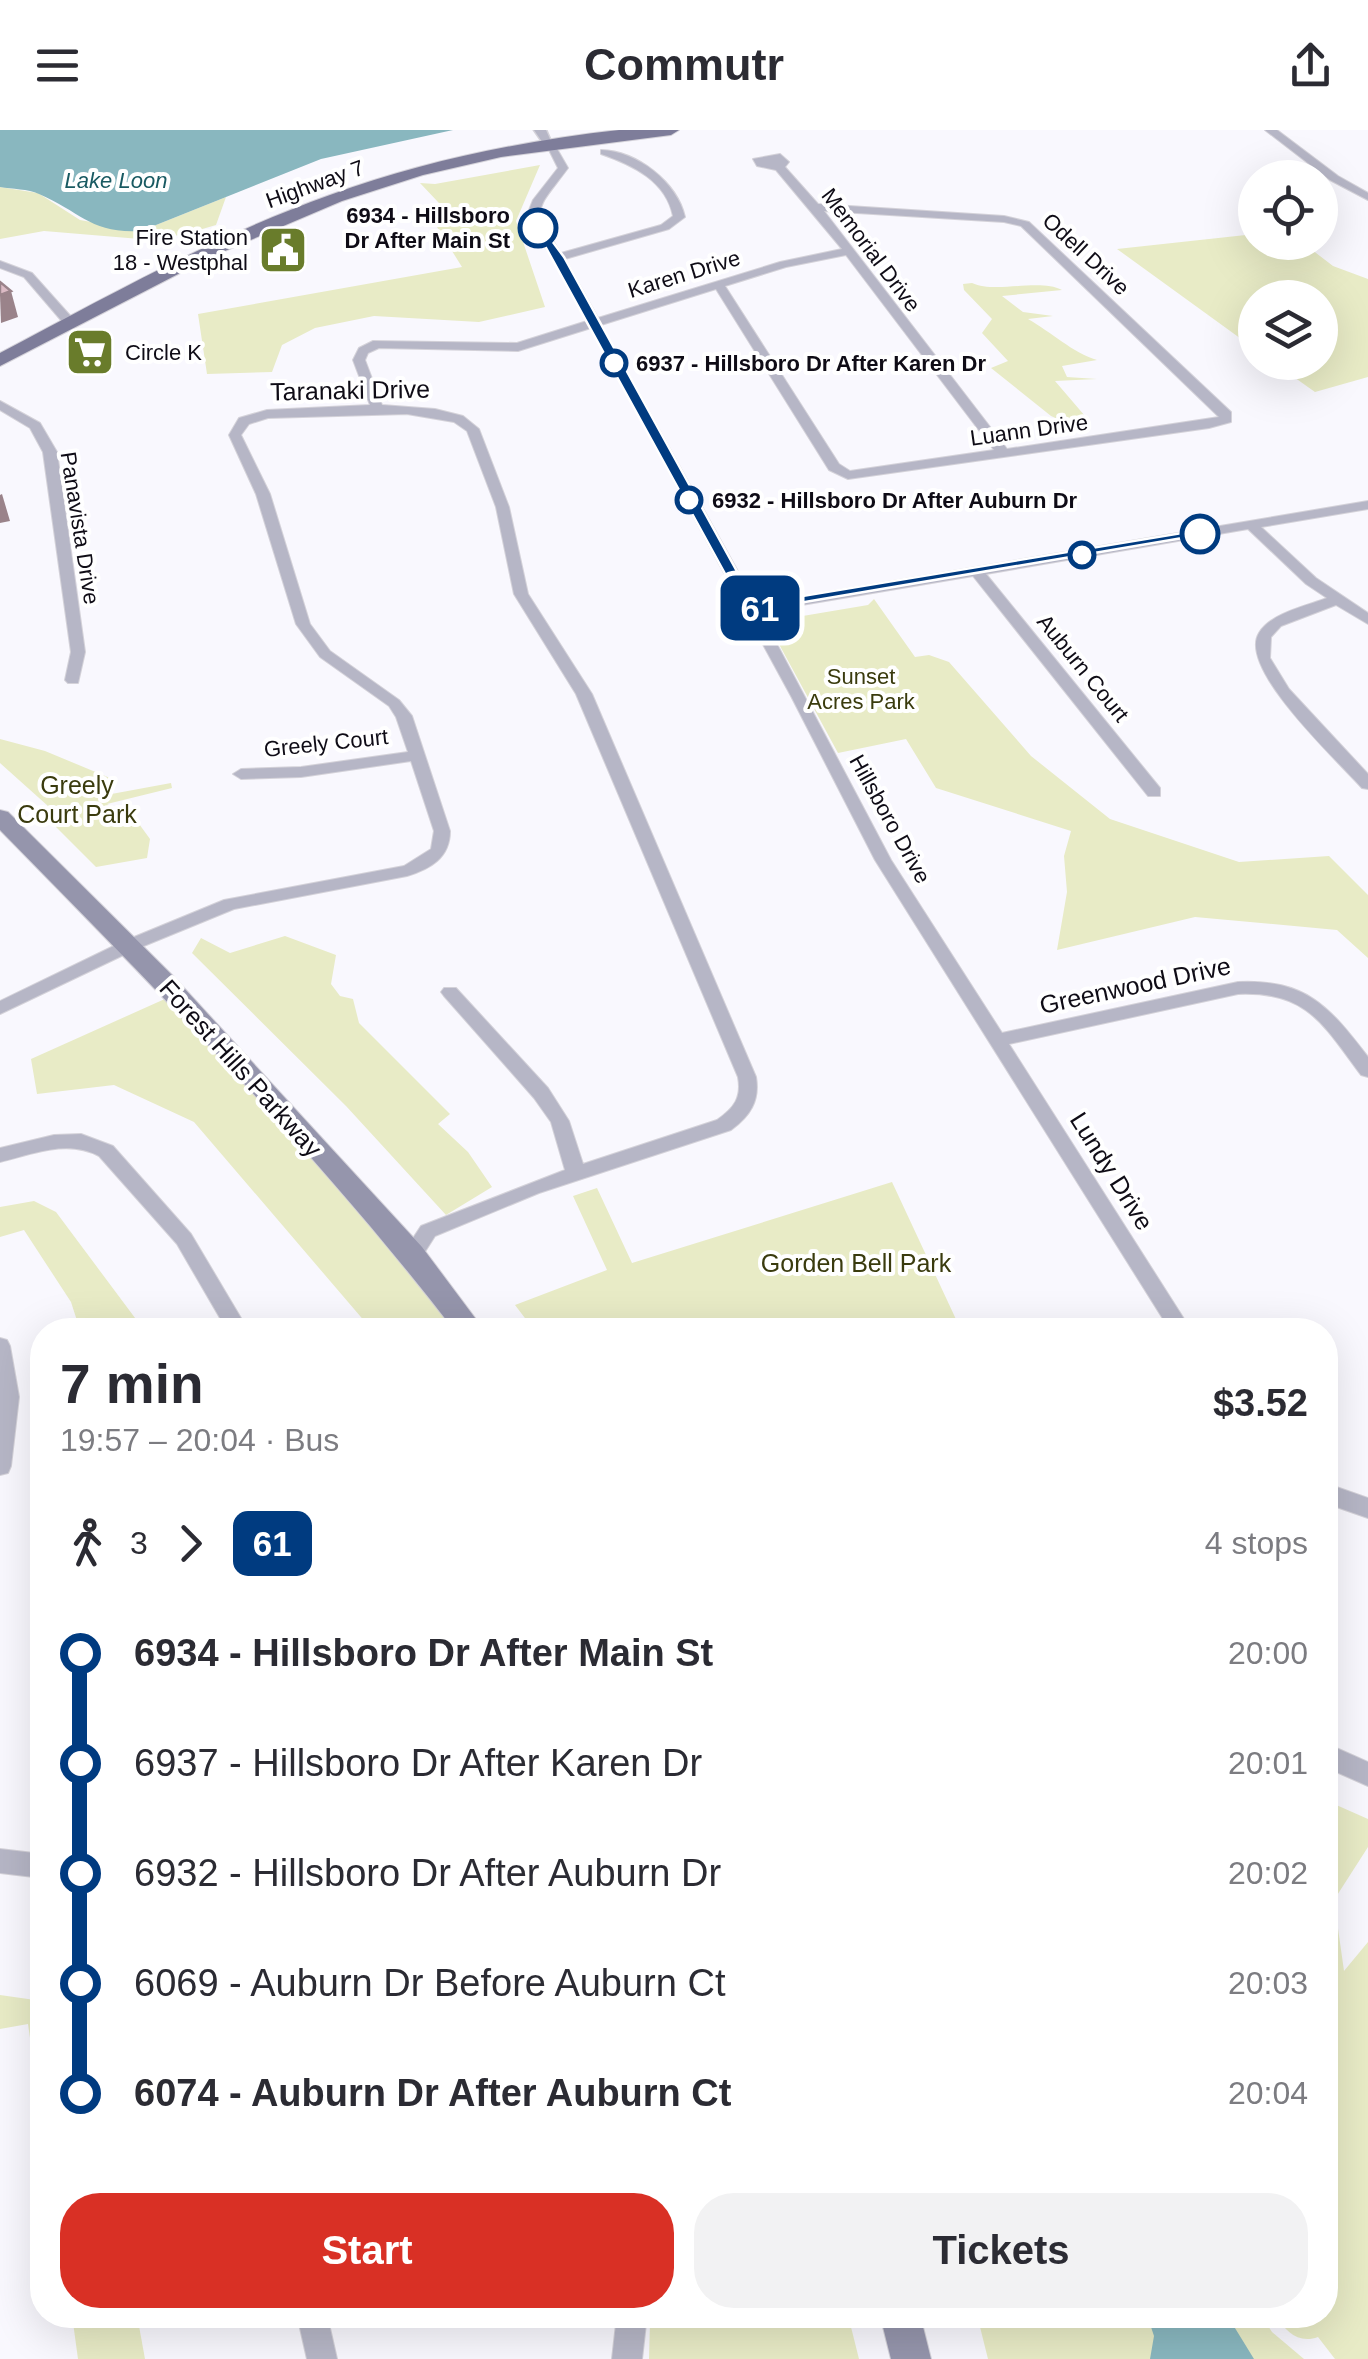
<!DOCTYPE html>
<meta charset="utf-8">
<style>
:root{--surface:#fff;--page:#f2f2f3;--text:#2b2b33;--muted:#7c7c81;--accent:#d93025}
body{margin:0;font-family:Arial,sans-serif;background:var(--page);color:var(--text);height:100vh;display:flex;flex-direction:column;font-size:38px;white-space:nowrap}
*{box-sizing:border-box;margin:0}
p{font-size:32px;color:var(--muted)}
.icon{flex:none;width:55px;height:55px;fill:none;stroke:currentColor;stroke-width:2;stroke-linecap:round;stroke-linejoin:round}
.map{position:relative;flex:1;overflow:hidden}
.drawer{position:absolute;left:30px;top:1188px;width:1308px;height:1010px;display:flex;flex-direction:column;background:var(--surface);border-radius:40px;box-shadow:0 10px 40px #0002}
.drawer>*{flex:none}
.badge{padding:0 20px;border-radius:15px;font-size:35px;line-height:65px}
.tools{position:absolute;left:1238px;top:30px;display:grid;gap:20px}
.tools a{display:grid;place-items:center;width:100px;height:100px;border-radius:50%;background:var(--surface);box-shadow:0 10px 40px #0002;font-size:50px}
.map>.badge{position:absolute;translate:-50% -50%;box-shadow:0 0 0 5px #fff}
.legs{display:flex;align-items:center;gap:15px;height:110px;padding:0 30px;font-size:32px}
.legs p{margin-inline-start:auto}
.head{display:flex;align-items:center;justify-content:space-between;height:170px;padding:0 30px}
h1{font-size:55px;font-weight:700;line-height:75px}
.action{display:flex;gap:20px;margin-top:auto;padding:20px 30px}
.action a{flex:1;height:115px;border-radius:40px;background:var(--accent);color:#fff;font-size:40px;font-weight:700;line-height:115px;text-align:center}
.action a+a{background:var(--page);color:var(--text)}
ul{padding:0 30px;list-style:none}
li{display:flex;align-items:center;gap:35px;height:110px;font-size:38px}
li i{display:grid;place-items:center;width:15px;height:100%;margin:0 12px;background:currentColor}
li i::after{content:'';width:25px;height:25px;margin:-12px;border:8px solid;border-radius:50%;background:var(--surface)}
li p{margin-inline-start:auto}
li:first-child i{background:linear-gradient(#0000 50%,currentColor 0)}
li:last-child i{background:linear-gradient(currentColor 50%,#0000 0)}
header{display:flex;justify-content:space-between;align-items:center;height:130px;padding:0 30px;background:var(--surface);font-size:45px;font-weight:700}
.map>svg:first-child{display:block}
.green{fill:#e8ebc6}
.water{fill:#89b7bf}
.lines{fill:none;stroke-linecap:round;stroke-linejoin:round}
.minor-casing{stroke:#d4d2d9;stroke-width:2}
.tertiary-casing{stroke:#d4d2d9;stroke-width:3}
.secondary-casing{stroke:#d4d2d9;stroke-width:2}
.primary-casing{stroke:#d4d2d9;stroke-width:2}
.minor{fill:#b6b6c6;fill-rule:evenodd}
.tertiary{fill:#b6b6c6;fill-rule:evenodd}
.secondary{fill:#9595ac;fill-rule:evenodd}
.primary{fill:#7e7d9a;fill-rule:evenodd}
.shaded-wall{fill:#9a838a}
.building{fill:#dcbbc5;stroke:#9a838a;stroke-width:2.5}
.line-1{fill:#003b80;stroke:#fff;stroke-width:2.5}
.stop-1-dot{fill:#fff;stroke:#003b80;stroke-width:5}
.labels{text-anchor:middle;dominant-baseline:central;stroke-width:8;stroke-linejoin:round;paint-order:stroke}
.far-water-label{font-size:22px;font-style:italic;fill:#195a62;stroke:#fff}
.far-street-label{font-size:22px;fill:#0f0c16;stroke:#fff}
.far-stop-label{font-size:22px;font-weight:bold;fill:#0f0c16;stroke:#fff;text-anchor:start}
.far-poi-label{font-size:22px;fill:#0f0c16;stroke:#fff;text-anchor:end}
.far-park-label{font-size:22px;fill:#3a3b0e;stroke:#fff}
.street-label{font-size:25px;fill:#0f0c16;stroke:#fff}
.park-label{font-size:25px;fill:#3a3b0e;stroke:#fff}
</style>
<header><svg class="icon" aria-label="menu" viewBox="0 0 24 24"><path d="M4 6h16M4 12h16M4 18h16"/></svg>Commutr<svg class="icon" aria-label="share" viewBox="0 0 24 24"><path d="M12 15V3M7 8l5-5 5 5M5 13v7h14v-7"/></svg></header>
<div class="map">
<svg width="1368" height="2229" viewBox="0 0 1368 2229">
<rect width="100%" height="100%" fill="#f9f8fe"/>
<!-- green -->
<g class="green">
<path d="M 540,35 L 516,91 L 545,177 L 479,192 L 374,186 L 315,198 L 282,215 L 272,242 L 207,244 L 198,184 L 462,137 L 437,97 L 456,91 L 420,53 L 435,54 Z"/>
<path d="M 0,57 L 38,63 L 80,90 L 141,101 L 226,67 L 216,95 L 182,105 L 140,109 L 44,101 L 0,109 Z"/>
<path d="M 1255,104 L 1255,112 L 1303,113 L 1333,136 L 1368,149 L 1368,247 L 1315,262 L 1274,233 L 1320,232 L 1320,168 L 1255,168 L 1255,219 L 1117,119 Z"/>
<path d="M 972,153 C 996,164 1039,148 1062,160 L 1002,166 L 1023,182 L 1053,186 L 1028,189 C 1051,202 1073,223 1097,230 L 1062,236 L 1067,247 L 1097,249 L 1055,251 L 1085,286 L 1081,290 L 1062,291 L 1051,286 L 991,238 L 1008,231 L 982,203 L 992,189 L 964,160 L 963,154 Z"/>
<path d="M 874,469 L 915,527 L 929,525 L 949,532 L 1031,626 L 1110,689 L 1239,732 L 1329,726 L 1368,765 L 1368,828 L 1337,800 L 1195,787 L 1057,820 L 1067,762 L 1064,726 L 1071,701 L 936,658 L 906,609 L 838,623 L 767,492 L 868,475 Z"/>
<path d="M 0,609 L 45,621 L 110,648 L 106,665 L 171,653 L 172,658 L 107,674 L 134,687 L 150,709 L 147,728 L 96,737 L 40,681 L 48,676 L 0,633 Z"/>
<path d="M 285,806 L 336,825 L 331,854 L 340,866 L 353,869 L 359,893 L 450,984 L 438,994 L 468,1022 L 492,1057 L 446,1085 L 346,976 L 192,823 L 201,808 L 230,823 Z"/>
<path d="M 167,868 L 346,1060 L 462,1200 L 372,1200 L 194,992 L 114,955 L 37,964 L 31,929 Z"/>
<path d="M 892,1052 L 961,1200 L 534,1200 L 515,1175 L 607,1140 L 573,1066 L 597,1058 L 632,1133 Z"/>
<path d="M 34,1071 L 56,1082 L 144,1200 L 80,1200 L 71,1172 L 24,1100 L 0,1107 L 0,1077 Z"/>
<path d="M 1325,1670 L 1368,1689 L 1368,1717 L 1334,1770 L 1344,1841 L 1368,1812 L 1368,2229 L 1335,2229 L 1318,2207 C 1299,2214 1285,2202 1276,2185 L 1325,2185 Z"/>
<path d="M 0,1865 L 42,1871 L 42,1991 L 28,1894 L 0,1899 Z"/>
<path d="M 72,2185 L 137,2185 L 145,2229 L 78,2229 Z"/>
<path d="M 667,2185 L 848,2185 L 859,2229 L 649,2229 L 650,2192 Z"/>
<path d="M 977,2185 L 1261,2185 L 1272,2202 L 1304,2229 L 988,2229 Z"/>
</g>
<!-- water -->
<g class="water">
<path d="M 0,0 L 453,0 L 321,29 L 141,101 C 91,104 81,82 39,64 C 28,59 12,59 0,57 Z"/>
<path d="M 1147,2185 L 1227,2185 L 1254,2229 L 1150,2229 L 1154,2206 Z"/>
</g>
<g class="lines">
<!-- minor casing -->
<g class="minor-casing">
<g id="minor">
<path d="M 1265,0 L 1277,0 L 1338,46 L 1368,63 L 1368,70 L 1330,50 Z"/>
<path d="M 545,12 L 553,12 L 568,38 C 537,80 529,77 561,123 L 661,95 L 673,86 C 666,51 633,35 601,24 L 601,20 C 637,21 677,52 685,87 L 669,99 L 565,129 L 598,188 L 780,132 L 842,119 L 776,40 L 757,36 L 753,29 L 780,24 L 789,32 L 785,37 L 818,74 L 1004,86 L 1029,92 L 1231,282 L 1231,292 L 1209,298 L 848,349 L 829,340 L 716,159 L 601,195 L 756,474 L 1368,371 L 1368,379 L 1261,397 L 1316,448 L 1368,483 L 1368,494 L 1336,475 L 1281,496 L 1271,507 L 1270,528 L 1289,559 L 1368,644 L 1368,659 L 1362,658 C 1338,631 1237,538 1259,503 C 1271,483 1306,476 1327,468 L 1306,454 L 1248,399 L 986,444 L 1160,658 L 1160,666 L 1148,666 L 973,446 L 760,482 L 891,730 L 1002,903 L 1238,852 C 1306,849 1329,876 1368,927 L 1368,947 L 1361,945 C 1323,894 1307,861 1238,864 L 1009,914 L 1191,1200 L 1170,1200 L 875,730 L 791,566 L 591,198 L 518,221 L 379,218 L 368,223 L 365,230 L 382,275 L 435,279 L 463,286 L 479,299 L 509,377 L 528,464 L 592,564 L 756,947 C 760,971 750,986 731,1000 L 539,1063 L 435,1106 L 419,1131 L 405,1131 L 402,1125 L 421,1096 L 565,1040 L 551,992 L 534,968 L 444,866 L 441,862 L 444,858 L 456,858 L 548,958 L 569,991 L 583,1034 L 717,990 C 734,978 742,968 738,947 L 576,564 L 514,464 L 496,377 L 467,301 L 454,292 L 407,284 L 268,288 L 249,294 L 241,305 L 270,364 L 310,494 L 330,521 L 399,570 L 412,586 L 450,701 C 450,728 430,739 407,746 L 234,779 L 134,820 L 0,884 L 0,871 L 122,812 L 224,770 L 404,736 L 431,719 L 434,701 L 411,631 L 301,647 L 241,649 L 233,644 L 241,639 L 301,637 L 408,622 L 396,587 L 389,576 L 320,527 L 296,494 L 256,364 L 229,305 L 239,288 L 267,280 L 370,275 L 353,230 L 359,218 L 373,211 L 517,213 L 587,191 L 552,127 L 529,94 L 527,85 L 533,70 L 558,38 ZM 824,81 L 1004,92 L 1021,96 L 1219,287 L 1007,319 ZM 846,125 L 994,320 L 850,341 L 839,334 L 725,156 L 786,137 Z"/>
<path d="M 0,131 L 32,143 L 74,190 L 74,196 L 66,196 L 24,147 L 0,138 Z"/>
<path d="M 0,271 L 40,293 L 57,322 L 85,522 L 78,553 L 68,553 L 65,550 L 71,522 L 43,322 L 30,298 L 0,280 Z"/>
<path d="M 81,1004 L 113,1016 L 191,1104 L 248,1200 L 227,1200 L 177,1114 L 99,1026 C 67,1009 33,1024 0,1032 L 0,1018 L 54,1005 Z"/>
<path d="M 0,1208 L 7,1210 L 10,1216 L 19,1267 L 11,1336 L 8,1343 L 0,1345 Z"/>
<path d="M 1325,1353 L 1368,1368 L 1368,1388 L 1325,1373 Z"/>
<path d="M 1325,1613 L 1368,1632 L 1368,1656 L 1325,1637 Z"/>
<path d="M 0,1719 L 42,1724 L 42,1748 L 0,1743 Z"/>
<path d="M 297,2185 L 327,2185 L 337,2229 L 307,2229 Z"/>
<path d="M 617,2185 L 647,2185 L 642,2229 L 612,2229 Z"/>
</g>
</g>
<!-- tertiary casing -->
<g class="tertiary-casing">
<path id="tertiary" d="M 534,0 L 546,0 L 553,16 L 545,16 Z"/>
</g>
<!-- secondary casing -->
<g class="secondary-casing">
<g id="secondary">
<path d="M 0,680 L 8,682 L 173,846 L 422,1117 L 484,1200 L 454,1200 C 317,1022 157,860 0,700 Z"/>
<path d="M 880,2185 L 920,2185 L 931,2229 L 891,2229 Z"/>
</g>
</g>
<!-- primary casing -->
<g class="primary-casing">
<path id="primary" d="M 619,0 L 679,0 L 671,5 L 501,27 L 423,45 L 342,71 L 213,126 L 0,236 L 0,223 C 108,166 215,106 330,65 C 423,31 521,11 619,0 Z"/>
</g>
<!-- minor -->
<use href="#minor" class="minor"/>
<!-- tertiary -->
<use href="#tertiary" class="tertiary"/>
<!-- secondary -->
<use href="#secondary" class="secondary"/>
<!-- primary -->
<use href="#primary" class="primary"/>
</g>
<!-- shaded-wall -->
<g class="shaded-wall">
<path d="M 11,161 L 18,187 L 1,193 L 0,165 Z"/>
<path d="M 2,364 L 10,391 L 0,393 L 0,365 Z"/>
</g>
<!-- building -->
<path class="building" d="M 0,152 L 11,161 L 0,165 Z"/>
<!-- line-1 -->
<path class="line-1" d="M 534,96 L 541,96 L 564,127 L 755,474 L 1200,400 L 1206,404 L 746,482 Z"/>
<!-- icons -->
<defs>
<g id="civic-square" transform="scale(2.5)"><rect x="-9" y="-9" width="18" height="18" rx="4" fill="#697c2b" stroke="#fff"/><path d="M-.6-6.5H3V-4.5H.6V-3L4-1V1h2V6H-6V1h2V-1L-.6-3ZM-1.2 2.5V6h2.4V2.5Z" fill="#fff"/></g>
<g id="supermarket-square" transform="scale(2.5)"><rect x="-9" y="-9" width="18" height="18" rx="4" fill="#697c2b" stroke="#fff"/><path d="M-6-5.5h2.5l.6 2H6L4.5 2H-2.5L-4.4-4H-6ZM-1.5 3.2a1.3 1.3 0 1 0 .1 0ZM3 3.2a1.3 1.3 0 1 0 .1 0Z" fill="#fff"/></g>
</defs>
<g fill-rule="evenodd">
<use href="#civic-square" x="283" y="120"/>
<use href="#supermarket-square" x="90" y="222"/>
</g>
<!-- markers -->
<g class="stop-1-dot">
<circle cx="538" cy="98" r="18"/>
<circle cx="614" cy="233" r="12"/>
<circle cx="689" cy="370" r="12"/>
<circle cx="1200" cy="404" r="18"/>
<circle cx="1082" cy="425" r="12"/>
</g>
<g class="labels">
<!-- far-water labels -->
<g class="far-water-label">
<text x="116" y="50">Lake Loon</text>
</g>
<!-- far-street labels -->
<g class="far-street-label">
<text transform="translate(315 54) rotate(-20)">Highway 7</text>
<text transform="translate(871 120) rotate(53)">Memorial Drive</text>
<text transform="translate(1086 124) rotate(43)">Odell Drive</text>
<text transform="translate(684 144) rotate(-17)">Karen Drive</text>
<text transform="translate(1029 300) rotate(-8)">Luann Drive</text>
<text transform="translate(80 398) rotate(81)">Panavista Drive</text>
<text transform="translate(1083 538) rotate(51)">Auburn Court</text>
<text transform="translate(326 613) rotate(-6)">Greely Court</text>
<text transform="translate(890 689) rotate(61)">Hillsboro Drive</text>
</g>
<!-- far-stop labels -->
<g class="far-stop-label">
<text x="510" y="85" text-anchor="end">6934 - Hillsboro<tspan x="510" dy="25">Dr After Main St</tspan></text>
<text x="636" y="233">6937 - Hillsboro Dr After Karen Dr</text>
<text x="712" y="370">6932 - Hillsboro Dr After Auburn Dr</text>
</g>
<!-- far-poi labels -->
<g class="far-poi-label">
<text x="248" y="107">Fire Station<tspan x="248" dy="25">18 - Westphal</tspan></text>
<text x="125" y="222" text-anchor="start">Circle K</text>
</g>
<!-- far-park labels -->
<g class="far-park-label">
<text x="861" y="546">Sunset<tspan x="861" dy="25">Acres Park</tspan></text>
</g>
<!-- street labels -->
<g class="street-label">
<text transform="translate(350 260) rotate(-1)">Taranaki Drive</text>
<text transform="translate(1135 855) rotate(-12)">Greenwood Drive</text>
<text transform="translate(241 938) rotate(48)">Forest Hills Parkway</text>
<text transform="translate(1112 1041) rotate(58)">Lundy Drive</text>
</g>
<!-- park labels -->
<g class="park-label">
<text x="77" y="655">Greely<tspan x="77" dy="29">Court Park</tspan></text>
<text x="856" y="1133">Gorden Bell Park</text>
</g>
</g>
</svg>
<div class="tools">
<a><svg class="icon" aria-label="locate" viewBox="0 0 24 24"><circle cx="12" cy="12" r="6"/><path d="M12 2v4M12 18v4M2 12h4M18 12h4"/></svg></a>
<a><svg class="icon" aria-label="layers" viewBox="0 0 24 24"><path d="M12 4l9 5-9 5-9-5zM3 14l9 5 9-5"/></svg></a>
</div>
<b class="badge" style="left:760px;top:478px;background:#003b80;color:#fff">61</b>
<section class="drawer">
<div class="head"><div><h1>7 min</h1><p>19:57 – 20:04 · Bus</p></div><b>$3.52</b></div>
<div class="legs"><svg class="icon" aria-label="walk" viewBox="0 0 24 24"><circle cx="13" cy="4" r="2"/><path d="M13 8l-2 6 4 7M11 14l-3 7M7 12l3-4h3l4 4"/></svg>3<svg class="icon" aria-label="forward" viewBox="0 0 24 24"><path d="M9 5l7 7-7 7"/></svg><b class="badge" style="background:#003b80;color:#fff">61</b><p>4 stops</p></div>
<ul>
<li><i style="color:#003b80"></i><b>6934 - Hillsboro Dr After Main St</b><p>20:00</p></li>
<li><i style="color:#003b80"></i><span>6937 - Hillsboro Dr After Karen Dr</span><p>20:01</p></li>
<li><i style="color:#003b80"></i><span>6932 - Hillsboro Dr After Auburn Dr</span><p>20:02</p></li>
<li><i style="color:#003b80"></i><span>6069 - Auburn Dr Before Auburn Ct</span><p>20:03</p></li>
<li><i style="color:#003b80"></i><b>6074 - Auburn Dr After Auburn Ct</b><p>20:04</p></li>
</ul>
<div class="action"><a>Start</a><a>Tickets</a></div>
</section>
</div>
